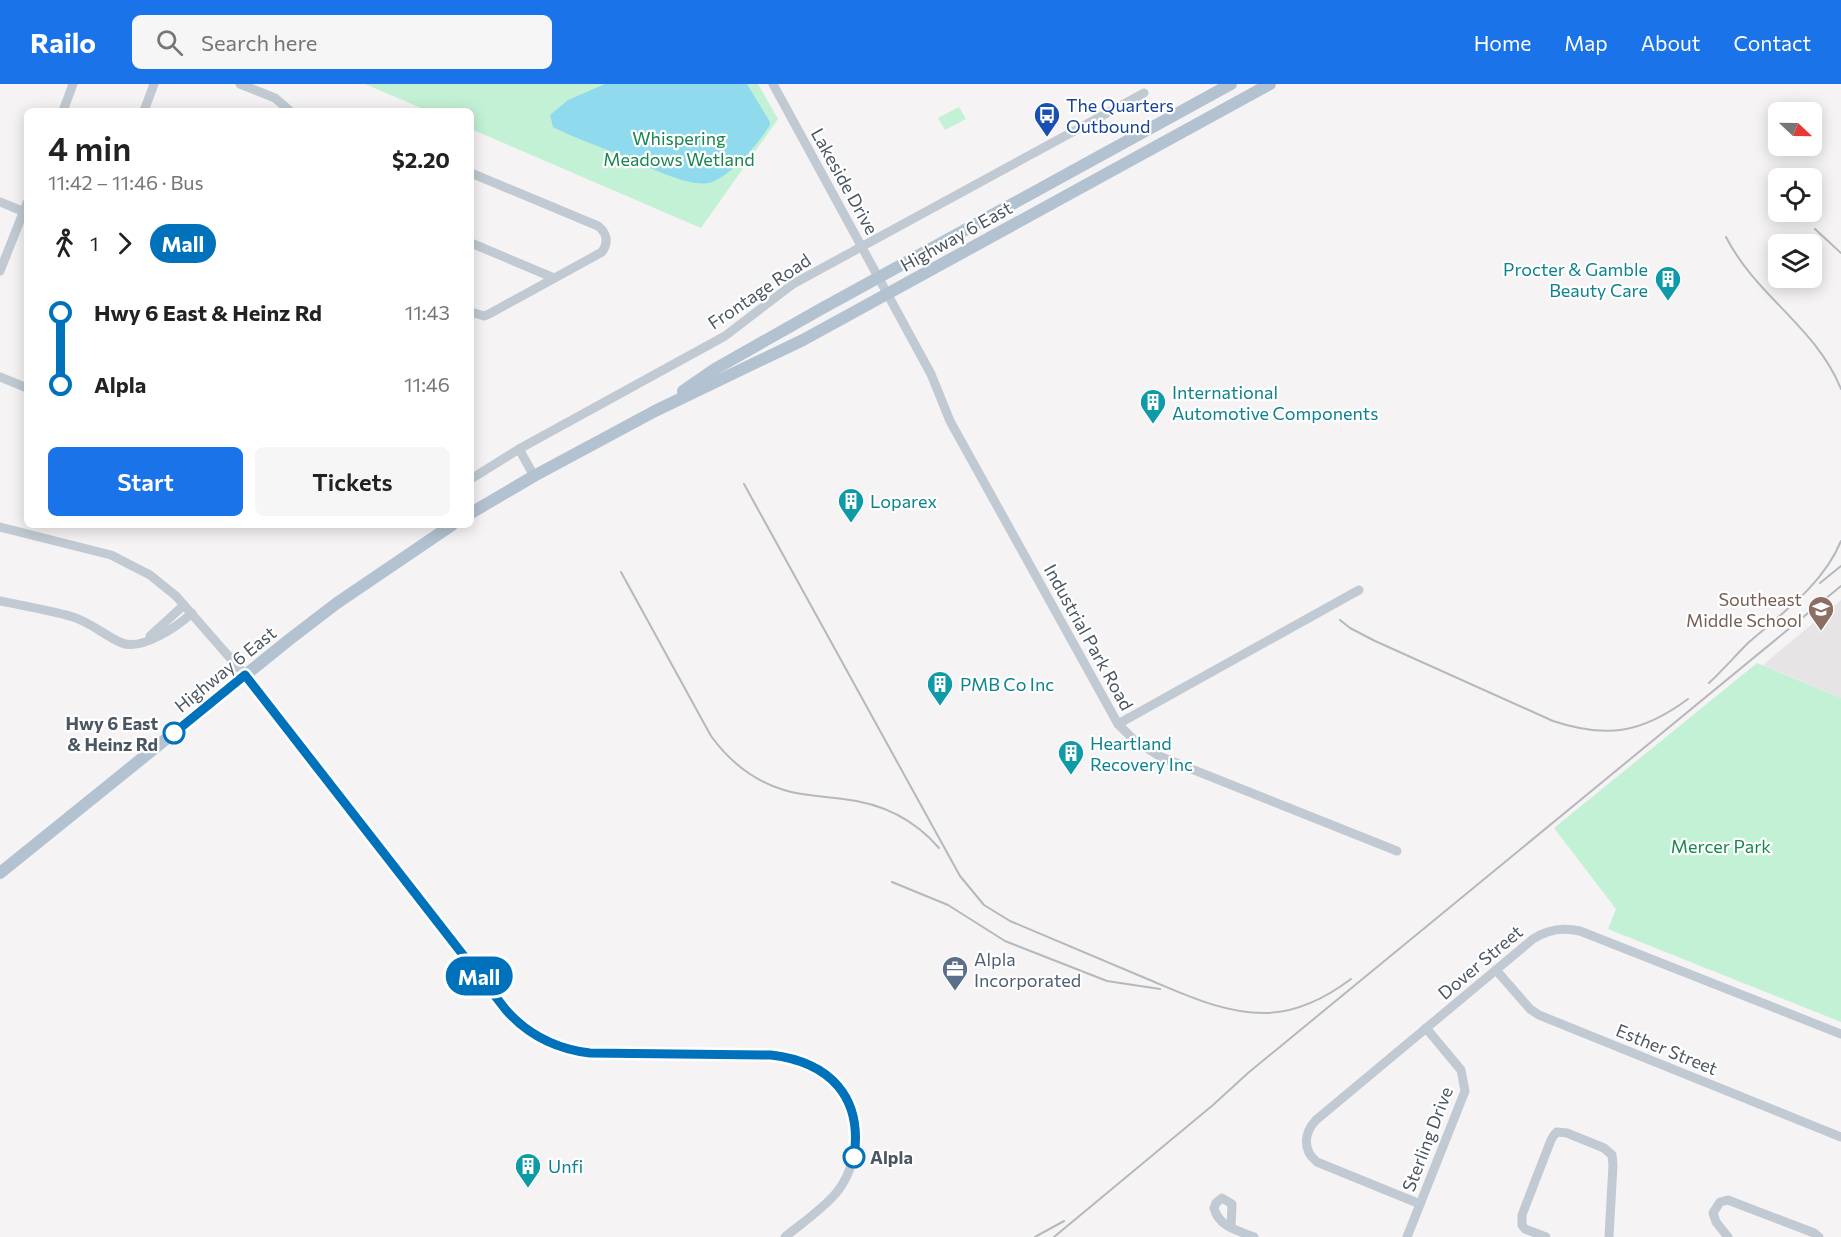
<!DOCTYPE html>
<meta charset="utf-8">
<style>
:root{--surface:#fff;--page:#f6f6f6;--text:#222;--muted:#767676;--accent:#1a73e8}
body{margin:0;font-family:Commissioner,sans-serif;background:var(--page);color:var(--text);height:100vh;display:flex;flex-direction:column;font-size:22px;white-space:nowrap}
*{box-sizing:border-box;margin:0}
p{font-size:20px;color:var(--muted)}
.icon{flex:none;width:33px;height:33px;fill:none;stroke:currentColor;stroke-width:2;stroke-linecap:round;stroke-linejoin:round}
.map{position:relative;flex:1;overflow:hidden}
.details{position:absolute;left:24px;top:24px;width:450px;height:420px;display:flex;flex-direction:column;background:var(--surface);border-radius:9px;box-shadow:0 3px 15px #0003}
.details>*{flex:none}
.badge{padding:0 12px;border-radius:20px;font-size:21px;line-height:39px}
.needle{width:39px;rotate:112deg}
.fabs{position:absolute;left:1768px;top:18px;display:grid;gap:12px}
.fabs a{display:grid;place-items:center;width:54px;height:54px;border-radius:9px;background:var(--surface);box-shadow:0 3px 15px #0003;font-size:30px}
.map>.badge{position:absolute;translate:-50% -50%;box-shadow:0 0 0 3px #fff}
.legs{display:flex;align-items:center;gap:9px;height:66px;padding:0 24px;font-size:20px}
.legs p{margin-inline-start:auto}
.overview{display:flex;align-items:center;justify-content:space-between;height:102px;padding:0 24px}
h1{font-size:33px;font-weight:600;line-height:45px}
.button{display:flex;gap:12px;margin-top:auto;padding:12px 24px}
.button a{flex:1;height:69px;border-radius:9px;background:var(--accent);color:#fff;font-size:24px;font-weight:600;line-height:69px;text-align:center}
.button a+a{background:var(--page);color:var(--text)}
ul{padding:0 24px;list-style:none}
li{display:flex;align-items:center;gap:21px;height:72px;font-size:22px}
li i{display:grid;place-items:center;width:9px;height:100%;margin:0 8px;background:currentColor}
li i::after{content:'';width:15px;height:15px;margin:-8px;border:4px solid;border-radius:50%;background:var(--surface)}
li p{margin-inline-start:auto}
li:first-child i{background:linear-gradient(#0000 50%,currentColor 0)}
li:last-child i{background:linear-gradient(currentColor 50%,#0000 0)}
header{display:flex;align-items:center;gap:36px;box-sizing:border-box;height:84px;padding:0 30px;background:var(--accent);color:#fff}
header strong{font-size:28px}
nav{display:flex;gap:33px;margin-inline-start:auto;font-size:21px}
.search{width:420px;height:54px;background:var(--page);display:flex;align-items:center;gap:15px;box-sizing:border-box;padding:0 21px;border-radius:9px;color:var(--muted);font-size:22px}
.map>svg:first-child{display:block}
.education{fill:#e6e4e5}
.green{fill:#c3f1d5}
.water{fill:#90daee}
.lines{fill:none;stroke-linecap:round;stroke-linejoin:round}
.minor{stroke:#c1cad2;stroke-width:9}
.major{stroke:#b3c2d1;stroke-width:12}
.rail{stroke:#b5b8bd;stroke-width:2}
.line-1-casing{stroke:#fff;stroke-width:14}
.line-1{stroke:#0072bc;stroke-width:9}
.stop-1-dot{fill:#fff;stroke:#0072bc;stroke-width:3}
.labels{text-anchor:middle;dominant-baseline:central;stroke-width:4.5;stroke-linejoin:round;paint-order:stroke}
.transit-label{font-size:18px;fill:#164399;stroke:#fff;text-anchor:start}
.park-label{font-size:18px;fill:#17864f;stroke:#fff}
.street-label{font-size:18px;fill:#4a5661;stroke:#fff}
.culture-label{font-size:18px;fill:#0d838f;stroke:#fff;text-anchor:start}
.education-label{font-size:18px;fill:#785e54;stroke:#fff;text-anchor:end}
.stop-label{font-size:18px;font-weight:bold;fill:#4a5661;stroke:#fff;text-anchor:end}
.service-label{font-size:18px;fill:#4e5e75;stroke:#fff;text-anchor:start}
</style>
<header>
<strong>Railo</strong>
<div class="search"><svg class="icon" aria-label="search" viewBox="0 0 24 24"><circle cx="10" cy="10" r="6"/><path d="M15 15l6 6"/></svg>Search here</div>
<nav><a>Home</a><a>Map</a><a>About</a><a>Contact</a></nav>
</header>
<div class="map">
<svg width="1841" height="1153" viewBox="0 0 1841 1153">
<rect width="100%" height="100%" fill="#f5f3f3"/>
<!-- education -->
<path class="education" d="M 1841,516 L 1841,614 L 1763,581 Z"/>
<!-- green -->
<g class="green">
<path d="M 365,0 L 758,0 L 778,35 L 701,144 L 471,45 L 471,27 L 428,27 Z"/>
<path d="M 959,23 L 966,35 L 945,46 L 938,34 Z"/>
<path d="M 1757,579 L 1841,614 L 1841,938 L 1608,845 L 1616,825 L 1554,744 Z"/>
</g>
<!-- water -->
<path class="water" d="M 605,0 L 747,0 L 770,38 L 770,41 C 758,60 733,90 712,98 C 691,106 641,79 621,71 C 598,62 574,54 553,43 L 550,31 L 568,16 Z"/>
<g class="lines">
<!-- minor -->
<g class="minor">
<path d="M 240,0 L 275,14 L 290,27"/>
<path d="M 773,0 L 931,290 L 950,337 L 1118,640 L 1134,656 L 1159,672 L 1397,767"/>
<path d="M 63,27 L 73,0"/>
<path d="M 144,27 L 154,0"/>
<path d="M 471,89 L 598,142 C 607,149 609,158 602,168 L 489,230 L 484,232 L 471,228"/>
<path d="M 0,118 L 27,129"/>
<path d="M 471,159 L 554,194"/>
<path d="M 0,187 L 27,119"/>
<path d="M 0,293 L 27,304"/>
<path d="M 519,365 L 534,392"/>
<path d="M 471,395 L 519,365 L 725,252 L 793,200 L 1144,9"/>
<path d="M 0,443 L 111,471 L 150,491 L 176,512 L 245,591 L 506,926 C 529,951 556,965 590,969 L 786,973 C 798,976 809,979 820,986 C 861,1011 866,1071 837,1108 C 823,1125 802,1139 785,1153"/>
<path d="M 0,517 C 24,522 49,526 73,533 C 92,539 105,552 122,559 C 142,567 178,542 192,529"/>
<path d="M 150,552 L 184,521"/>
<path d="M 1118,640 L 1359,506"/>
<path d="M 1496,886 L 1530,925 L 1539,931 L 1841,1053"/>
<path d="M 1420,1120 L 1317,1078 C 1302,1066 1304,1049 1316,1036 L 1533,855 C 1548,845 1563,843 1580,847 L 1841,950"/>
<path d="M 1231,1144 L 1232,1120 L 1222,1114 L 1216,1119 L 1214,1124 C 1219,1143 1237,1146 1254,1153"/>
<path d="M 1407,1153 L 1465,1007 L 1461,986 L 1426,944"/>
<path d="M 1546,1153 L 1525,1145 L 1522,1141 L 1522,1131 L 1551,1056 L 1554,1051 L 1557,1048 L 1567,1049 L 1604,1064 L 1612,1071 L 1613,1081 L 1609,1153"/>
<path d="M 1728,1153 L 1716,1138 L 1713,1129 L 1720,1118 L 1728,1116 L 1814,1149 L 1819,1153"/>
</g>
<!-- major -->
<g class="major">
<path d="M 683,307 L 715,285 L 821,225 L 1231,0"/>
<path d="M 471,429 L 534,392 L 655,327 L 803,256 L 1270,0"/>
<path d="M 0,789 L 290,555 L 337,519 L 452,441"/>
</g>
<!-- rail -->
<g class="rail">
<path d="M 1815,145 L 1841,169"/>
<path d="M 1726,153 C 1756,212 1816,243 1841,305"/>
<path d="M 744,400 L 960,792 L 984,821 L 1010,837 C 1055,856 1100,875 1145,894 C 1184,910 1224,930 1267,929 C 1298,928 1327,913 1351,895"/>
<path d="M 621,488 L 711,652 C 730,678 754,697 784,706 C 803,712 823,712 843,715 C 880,719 914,735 939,764"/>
<path d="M 1820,499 L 1841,482"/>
<path d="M 1340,536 L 1350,544 L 1375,557 L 1553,637 C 1607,655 1642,649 1688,615"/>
<path d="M 1709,599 C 1723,586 1735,572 1748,559 C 1782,529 1823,501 1841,457"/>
<path d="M 892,798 L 948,821 L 1005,857 L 1107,897 L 1160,905"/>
<path d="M 1035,1153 L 1064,1137"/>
<path d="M 1054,1153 L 1213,1021 L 1248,989 L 1841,502"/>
</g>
</g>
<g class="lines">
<!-- line-1 casing -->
<g class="line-1-casing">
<path id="line-1" d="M 174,649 L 245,591 L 506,926 C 529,952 556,965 590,969 L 771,971 C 830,978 863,1013 854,1073"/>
</g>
<!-- line-1 -->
<use href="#line-1" class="line-1"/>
</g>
<!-- icons -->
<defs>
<g id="bus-pin" transform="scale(1.35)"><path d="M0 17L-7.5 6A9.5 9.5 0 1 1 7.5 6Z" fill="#1a4fb4" stroke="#fff"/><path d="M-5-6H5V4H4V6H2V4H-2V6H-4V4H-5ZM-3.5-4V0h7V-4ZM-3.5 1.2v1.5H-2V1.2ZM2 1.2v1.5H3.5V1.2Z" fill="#fff"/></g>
<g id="building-pin" transform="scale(1.35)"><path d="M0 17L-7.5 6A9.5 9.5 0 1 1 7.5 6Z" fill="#0f9aa8" stroke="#fff"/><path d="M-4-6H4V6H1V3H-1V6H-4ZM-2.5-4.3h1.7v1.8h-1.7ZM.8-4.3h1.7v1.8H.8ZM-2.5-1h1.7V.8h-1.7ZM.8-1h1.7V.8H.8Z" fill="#fff"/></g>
<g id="school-pin" transform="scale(1.35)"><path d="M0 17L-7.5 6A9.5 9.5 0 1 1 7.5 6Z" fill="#8d6e63" stroke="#fff"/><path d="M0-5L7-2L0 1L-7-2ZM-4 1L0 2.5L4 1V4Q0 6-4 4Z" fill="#fff"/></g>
<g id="office-pin" transform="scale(1.35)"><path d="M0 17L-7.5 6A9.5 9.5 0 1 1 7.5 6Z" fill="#5c6f8a" stroke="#fff"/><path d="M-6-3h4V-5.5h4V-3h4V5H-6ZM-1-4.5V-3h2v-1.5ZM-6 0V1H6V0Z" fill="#fff"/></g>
</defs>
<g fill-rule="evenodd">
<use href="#bus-pin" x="1047" y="31"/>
<use href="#building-pin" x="1668" y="195"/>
<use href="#building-pin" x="1153" y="318"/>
<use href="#building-pin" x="851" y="417"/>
<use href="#school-pin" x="1821" y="525"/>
<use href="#building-pin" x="940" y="600"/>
<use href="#building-pin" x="1071" y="669"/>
<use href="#office-pin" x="955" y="885"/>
<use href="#building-pin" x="528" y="1082"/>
</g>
<!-- markers -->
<g class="stop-1-dot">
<circle cx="174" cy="649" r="10"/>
<circle cx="854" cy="1073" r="10"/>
</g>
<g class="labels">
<!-- transit labels -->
<g class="transit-label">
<text x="1066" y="21">The Quarters<tspan x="1066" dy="21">Outbound</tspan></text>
</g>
<!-- park labels -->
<g class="park-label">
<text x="679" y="54">Whispering<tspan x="679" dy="21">Meadows Wetland</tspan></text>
<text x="1721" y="762">Mercer Park</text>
</g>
<!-- street labels -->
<g class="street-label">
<text transform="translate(845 97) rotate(61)">Lakeside Drive</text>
<text transform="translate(956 152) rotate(-29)">Highway 6 East</text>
<text transform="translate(759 207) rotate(-34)">Frontage Road</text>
<text transform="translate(1089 553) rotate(61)">Industrial Park Road</text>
<text transform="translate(225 585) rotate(-39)">Highway 6 East</text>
<text transform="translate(1480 878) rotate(-40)">Dover Street</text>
<text transform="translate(1667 965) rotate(22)">Esther Street</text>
<text transform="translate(1427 1055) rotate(-69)">Sterling Drive</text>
</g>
<!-- culture labels -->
<g class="culture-label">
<text x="1648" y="185" text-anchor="end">Procter &amp; Gamble<tspan x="1648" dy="21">Beauty Care</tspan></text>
<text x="1172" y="308">International<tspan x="1172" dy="21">Automotive Components</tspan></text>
<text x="870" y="417">Loparex</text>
<text x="960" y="600">PMB Co Inc</text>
<text x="1090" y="659">Heartland<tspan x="1090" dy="21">Recovery Inc</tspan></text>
<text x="548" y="1082">Unfi</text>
</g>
<!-- education labels -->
<g class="education-label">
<text x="1802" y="515">Southeast<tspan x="1802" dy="21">Middle School</tspan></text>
</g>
<!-- stop labels -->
<g class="stop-label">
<text x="158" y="639">Hwy 6 East<tspan x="158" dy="21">&amp; Heinz Rd</tspan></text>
<text x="870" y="1073" text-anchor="start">Alpla</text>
</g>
<!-- service labels -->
<g class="service-label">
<text x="974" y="875">Alpla<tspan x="974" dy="21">Incorporated</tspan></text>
</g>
</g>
</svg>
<div class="fabs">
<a><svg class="needle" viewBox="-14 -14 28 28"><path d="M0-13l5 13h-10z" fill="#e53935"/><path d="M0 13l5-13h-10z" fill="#767676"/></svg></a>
<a><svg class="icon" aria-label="locate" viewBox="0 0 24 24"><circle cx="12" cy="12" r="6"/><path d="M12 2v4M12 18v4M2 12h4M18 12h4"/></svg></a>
<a><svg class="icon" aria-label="layers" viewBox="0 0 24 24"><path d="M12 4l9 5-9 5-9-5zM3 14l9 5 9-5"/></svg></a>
</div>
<b class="badge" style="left:479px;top:892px;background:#0072bc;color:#fff">Mall</b>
<section class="details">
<div class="overview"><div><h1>4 min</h1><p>11:42 – 11:46 · Bus</p></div><b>$2.20</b></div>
<div class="legs"><svg class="icon" aria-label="walk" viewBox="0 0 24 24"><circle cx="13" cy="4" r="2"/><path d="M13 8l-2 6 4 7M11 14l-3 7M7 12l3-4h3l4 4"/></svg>1<svg class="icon" aria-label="forward" viewBox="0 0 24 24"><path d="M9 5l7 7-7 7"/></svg><b class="badge" style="background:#0072bc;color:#fff">Mall</b></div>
<ul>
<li><i style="color:#0072bc"></i><b>Hwy 6 East &amp; Heinz Rd</b><p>11:43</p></li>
<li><i style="color:#0072bc"></i><b>Alpla</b><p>11:46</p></li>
</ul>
<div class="button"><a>Start</a><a>Tickets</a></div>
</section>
</div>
